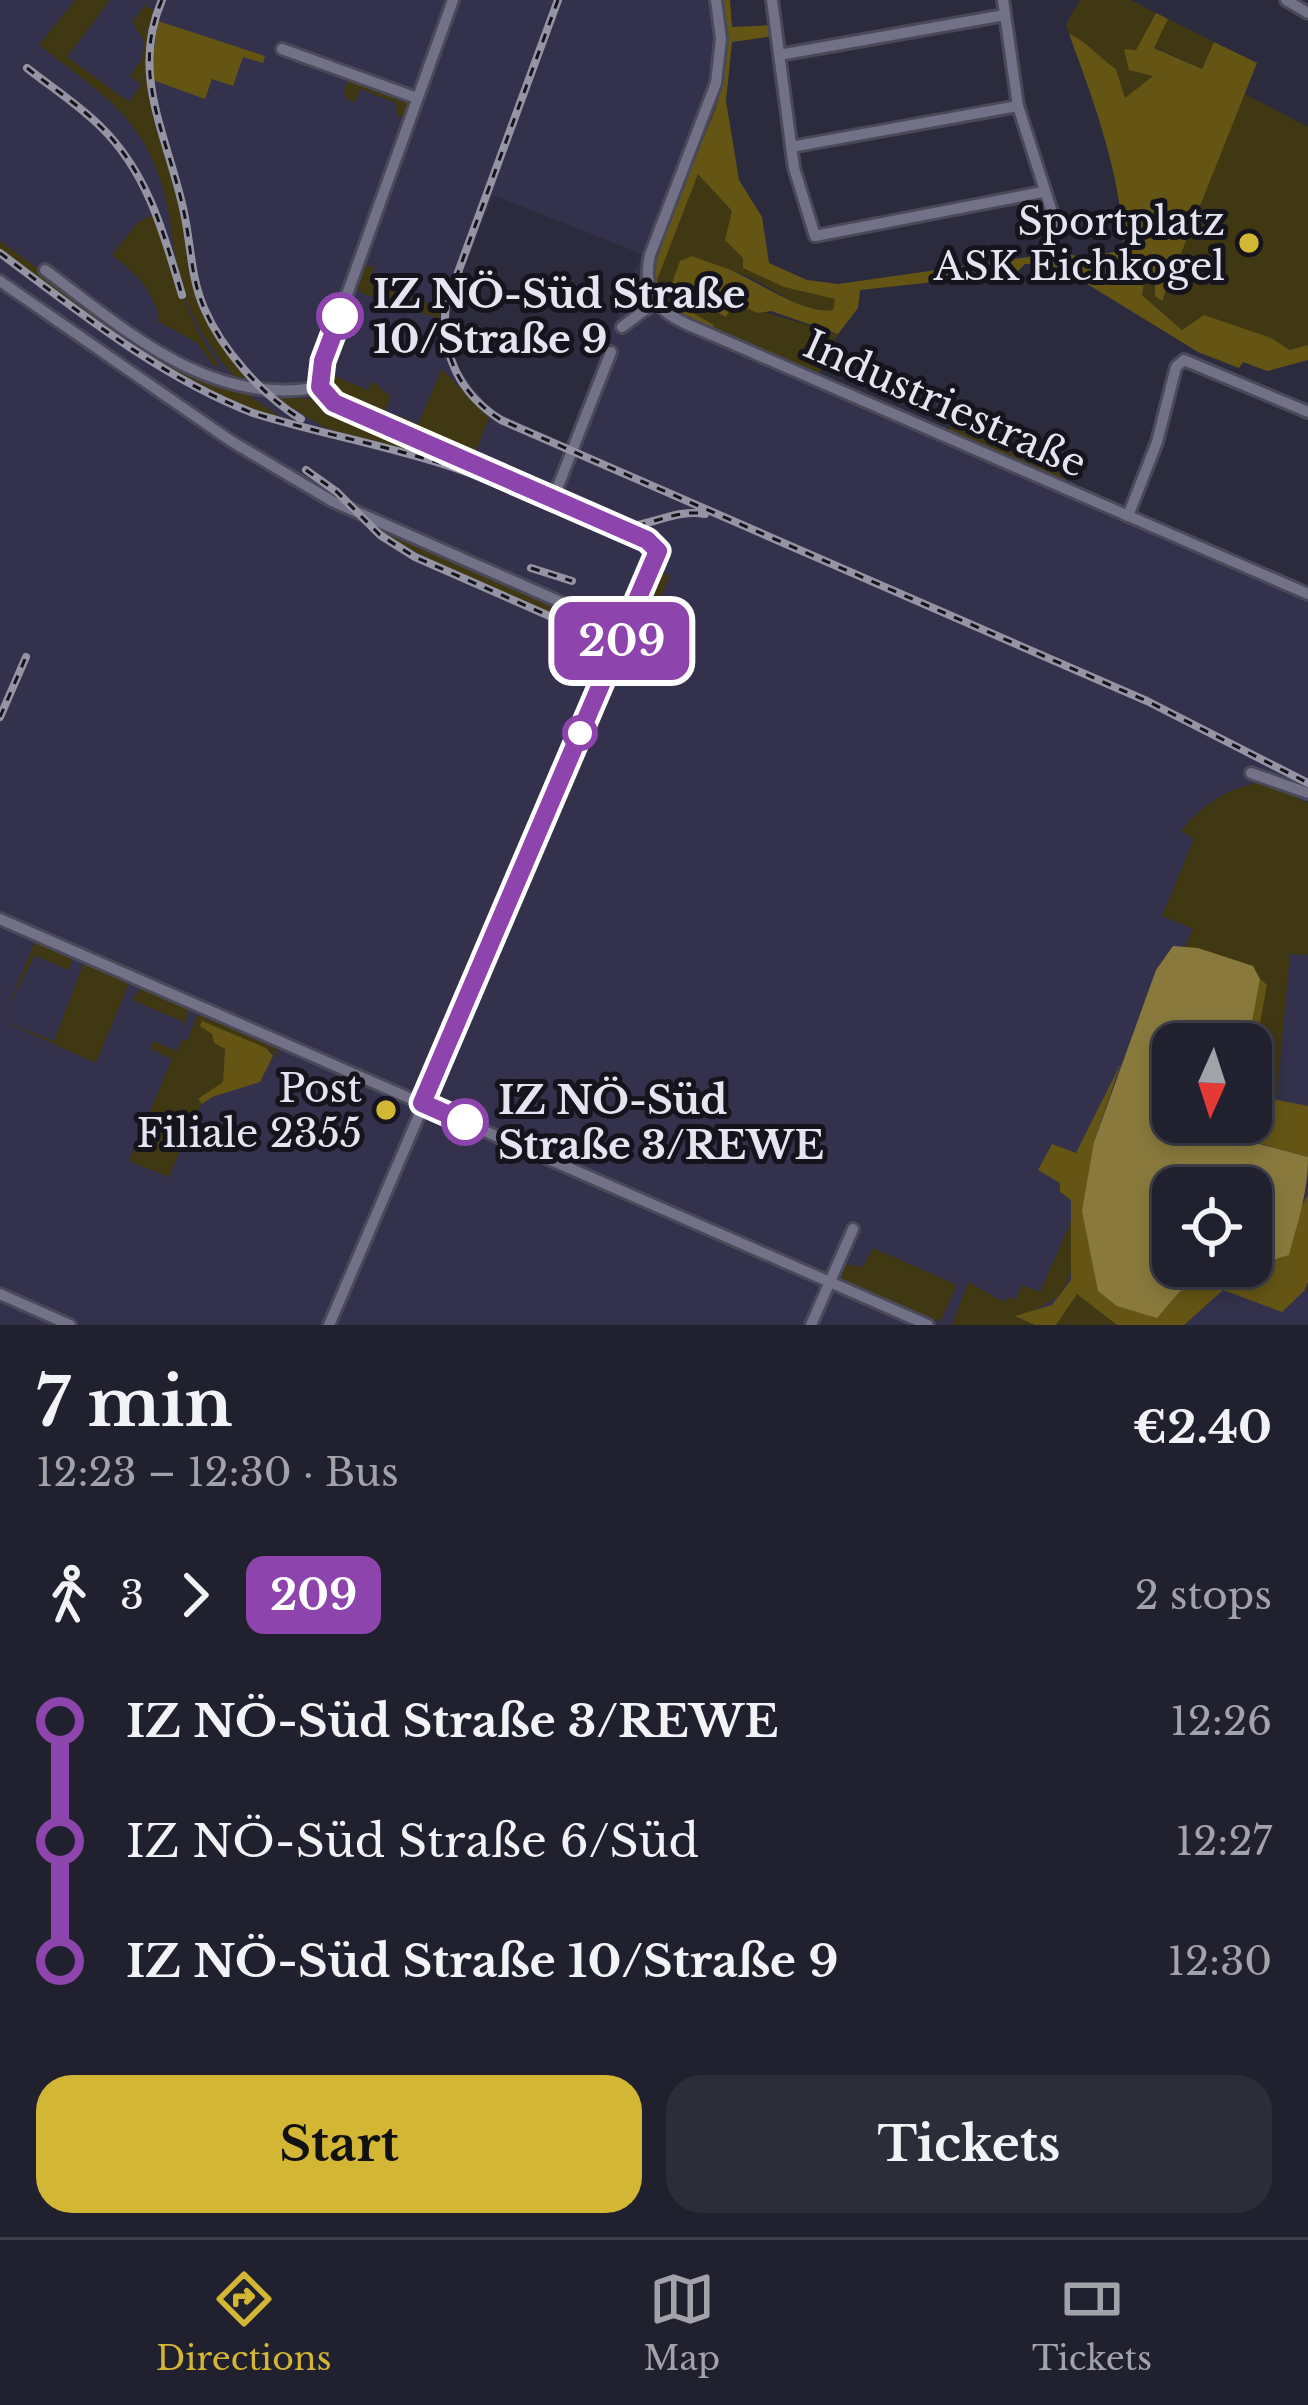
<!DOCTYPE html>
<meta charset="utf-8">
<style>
:root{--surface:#21202e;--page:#2d2d3a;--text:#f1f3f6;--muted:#a2a3aa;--line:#3e3e4a;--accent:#d4b635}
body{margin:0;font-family:"Libre Baskerville",serif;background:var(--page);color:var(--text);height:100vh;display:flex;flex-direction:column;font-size:45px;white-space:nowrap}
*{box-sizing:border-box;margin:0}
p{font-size:39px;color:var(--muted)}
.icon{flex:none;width:66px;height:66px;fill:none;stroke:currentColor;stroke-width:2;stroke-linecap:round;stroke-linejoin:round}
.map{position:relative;height:1325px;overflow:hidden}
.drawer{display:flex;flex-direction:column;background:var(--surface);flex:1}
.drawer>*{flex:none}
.badge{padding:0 24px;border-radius:18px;font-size:42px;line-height:78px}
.needle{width:78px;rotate:183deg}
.tools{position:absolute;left:1152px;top:1023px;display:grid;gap:24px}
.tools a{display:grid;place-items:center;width:120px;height:120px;border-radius:24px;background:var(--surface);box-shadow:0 6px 18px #0003,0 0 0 3px var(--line);font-size:60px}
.map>.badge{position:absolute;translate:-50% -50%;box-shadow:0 0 0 6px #fff}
.legs{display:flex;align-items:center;gap:18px;height:132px;padding:0 36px;font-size:39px}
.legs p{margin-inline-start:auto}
.headline{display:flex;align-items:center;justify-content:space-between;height:204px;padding:0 36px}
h1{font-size:66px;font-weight:700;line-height:90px}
.cta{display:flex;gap:24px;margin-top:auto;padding:24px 36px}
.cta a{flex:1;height:138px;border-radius:36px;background:var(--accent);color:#111;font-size:48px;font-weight:700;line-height:138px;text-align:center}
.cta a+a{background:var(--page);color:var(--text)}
ul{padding:0 36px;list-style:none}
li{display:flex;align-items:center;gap:42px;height:120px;font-size:45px}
li i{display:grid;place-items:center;width:18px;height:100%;margin:0 15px;background:currentColor}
li i::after{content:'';width:30px;height:30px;margin:-15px;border:9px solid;border-radius:50%;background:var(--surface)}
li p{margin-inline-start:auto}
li:first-child i{background:linear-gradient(#0000 50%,currentColor 0)}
li:last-child i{background:linear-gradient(currentColor 50%,#0000 0)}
.menu{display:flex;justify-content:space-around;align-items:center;height:168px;border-top:3px solid var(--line);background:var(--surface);font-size:33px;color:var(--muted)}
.menu a{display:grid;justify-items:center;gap:6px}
.menu .selected{color:var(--accent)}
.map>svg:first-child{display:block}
.built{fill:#33314b;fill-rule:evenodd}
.green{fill:#403713}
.forest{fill:#645515}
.water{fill:#89793d}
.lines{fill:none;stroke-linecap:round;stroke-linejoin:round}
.minor-casing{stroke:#4a4959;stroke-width:16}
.minor{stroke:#727187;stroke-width:10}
.rail-casing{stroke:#9594a4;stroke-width:8}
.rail{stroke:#15141d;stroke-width:3;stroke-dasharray:9;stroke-linecap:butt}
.line-1-casing{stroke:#fff;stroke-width:27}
.line-1{stroke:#8e44ad;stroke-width:18}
.poi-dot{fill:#d4b635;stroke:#15141d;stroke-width:4.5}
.stop-1-dot{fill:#fff;stroke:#8e44ad;stroke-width:6}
.labels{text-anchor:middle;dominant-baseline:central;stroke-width:10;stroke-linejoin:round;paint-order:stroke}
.poi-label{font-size:39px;fill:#e5e4f1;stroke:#15141d;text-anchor:end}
.stop-label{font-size:39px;font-weight:bold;fill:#e5e4f1;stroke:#15141d;text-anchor:start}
.street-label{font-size:39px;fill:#e5e4f1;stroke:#15141d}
</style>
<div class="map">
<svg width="1308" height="1325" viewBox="0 0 1308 1325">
<rect width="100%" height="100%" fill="#2c2b3e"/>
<!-- built -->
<path class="built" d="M 0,0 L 708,0 L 714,45 L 704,100 L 643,253 L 654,258 L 712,330 L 1308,587 L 1308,1325 L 0,1325 ZM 493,195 L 642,254 L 567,444 L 490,409 L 456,365 L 448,339 L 448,311 ZM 1173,1044 L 1251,1044 L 1251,1122 L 1173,1122 ZM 1173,1188 L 1251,1188 L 1251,1266 L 1173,1266 Z"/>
<!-- green -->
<g class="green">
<path d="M 75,0 L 110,0 L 67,57 L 129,102 L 141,85 L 130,76 L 142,59 L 144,40 L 132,22 L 148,1 L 146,7 L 154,10 C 129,82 164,142 181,211 C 189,244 187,280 202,311 C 216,339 239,363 259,386 L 241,384 C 210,350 183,310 176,263 C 170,222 167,185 146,147 C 122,103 78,76 39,45 Z"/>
<path d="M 1080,0 L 1131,0 L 1156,13 L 1136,51 L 1125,50 L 1154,75 L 1125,99 L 1116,69 C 1102,60 1083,39 1069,34 L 1066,24 Z"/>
<path d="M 1168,19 L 1214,42 L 1202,69 L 1154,47 Z"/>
<path d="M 354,80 L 407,99 L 410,107 L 405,117 L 397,118 L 396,103 L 360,89 L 355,103 L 347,99 L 344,91 L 348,81 Z"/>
<path d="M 1243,93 L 1308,127 L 1308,345 L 1290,350 L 1271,338 L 1182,330 L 1142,295 L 1145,278 L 1156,276 L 1162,300 Z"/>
<path d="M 698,173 L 732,211 L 784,287 L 836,299 L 833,310 C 802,316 767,281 738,273 C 721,268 690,280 673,283 L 679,293 L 725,317 L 733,303 L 838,334 L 819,376 L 712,330 L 713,325 L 666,298 L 657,280 Z"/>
<path d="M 154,214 C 178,268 181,315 219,364 L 215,367 L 197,343 L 156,320 L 159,319 C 153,289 136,274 112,255 L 137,223 Z"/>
<path d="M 0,241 L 164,360 L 223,388 L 247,394 L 284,419 C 177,390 87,314 0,249 Z"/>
<path d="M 363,265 L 374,267 L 369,283 L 441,307 L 440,319 L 361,293 L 356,285 Z"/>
<path d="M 355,301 L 359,302 L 332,375 L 368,390 L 372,381 L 391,397 L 382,417 L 339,400 L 325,385 L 326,369 L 349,304 Z"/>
<path d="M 442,369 L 489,418 L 473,458 L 394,422 L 395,414 L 418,424 Z"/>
<path d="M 273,396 L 321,400 L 641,541 L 650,550 L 460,467 L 325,428 Z"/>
<path d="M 951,425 L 1066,476 L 1064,483 L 949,431 Z"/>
<path d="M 378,528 L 612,630 C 571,632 413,556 378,528 Z"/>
<path d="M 659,571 L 670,576 L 644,635 L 633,629 Z"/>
<path d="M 1262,782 L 1308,803 L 1308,955 L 1290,954 L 1277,1095 L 1262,1093 L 1260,1023 L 1159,1000 L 1193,929 L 1162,916 L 1194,839 L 1181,831 C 1202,805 1228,787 1262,782 Z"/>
<path d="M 35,942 L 73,960 L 68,970 L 35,955 L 6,1011 Z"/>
<path d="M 84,962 L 129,983 L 96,1063 L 0,1020 L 54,1041 Z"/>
<path d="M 141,987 L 189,1008 L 184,1028 L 184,1022 L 132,1000 Z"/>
<path d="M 203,1014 L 275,1046 L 279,1058 L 266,1048 L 212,1034 L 225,1048 L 223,1082 L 199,1099 L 202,1104 L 193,1118 L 169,1177 L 129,1161 L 172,1059 L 150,1049 L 153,1041 L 177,1051 L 182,1039 L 187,1041 L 197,1016 Z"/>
<path d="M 1074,1214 C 1071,1274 1081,1295 1017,1317 L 1035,1325 L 952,1325 L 968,1282 L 1004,1302 L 1007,1297 L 1015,1300 L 1022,1285 L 1040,1292 Z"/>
<path d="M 873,1248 L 953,1283 L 956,1287 L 940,1322 L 846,1282 L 840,1276 L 843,1264 L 863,1267 Z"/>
<path d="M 1077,1293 L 1117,1325 L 1056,1325 Z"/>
</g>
<!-- forest -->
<g class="forest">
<path d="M 720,0 L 730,0 L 732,27 L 772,25 L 774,36 L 732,42 L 726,101 L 739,180 L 762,217 L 769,263 L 807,280 L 838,284 L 1056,253 L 1087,257 L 1124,250 C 1121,174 1095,105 1069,34 C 1083,38 1102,60 1116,69 L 1125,98 L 1153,76 L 1129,70 L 1124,49 L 1136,50 L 1156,13 L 1168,19 L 1154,48 L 1202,69 L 1214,42 L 1257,63 L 1162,301 L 1155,296 L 1155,276 L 1145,278 L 1142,295 L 1182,330 L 1204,315 L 1271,338 L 1290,350 L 1308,345 L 1308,360 L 1267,371 L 1243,362 L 1239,368 L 1198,352 L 1071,274 L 1068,264 L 1059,272 L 1043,271 L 1038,264 L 1025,264 L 1016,273 L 860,290 L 858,308 L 838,334 L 771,311 L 758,313 L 734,303 L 726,317 L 679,293 L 672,283 L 680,261 L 692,256 C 707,262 723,266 737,273 C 763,285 806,315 833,310 L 835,299 L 784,287 L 743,268 L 743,258 L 725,240 L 732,211 L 698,174 L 657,280 L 666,298 L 714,325 L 712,330 C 691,319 662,311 654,286 C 642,247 710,139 720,93 C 726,61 724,32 720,0 Z"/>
<path d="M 158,21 L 265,56 L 263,63 L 243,57 L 233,86 L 212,79 L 205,99 L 150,79 Z"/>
<path d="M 1260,979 L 1267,985 L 1260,1023 L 1262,1097 L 1308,1106 L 1308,1157 L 1232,1136 L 1242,1122 L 1251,1122 L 1248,1044 Z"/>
<path d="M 202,1021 L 266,1048 L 273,1056 L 260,1082 L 212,1097 L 202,1104 L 198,1099 L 223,1082 L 225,1049 L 214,1043 L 212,1034 L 200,1026 Z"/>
<path d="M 1121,1063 L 1094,1142 L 1098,1291 L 1193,1276 L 1206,1266 L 1269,1264 L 1308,1195 L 1308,1282 L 1304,1291 L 1282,1312 L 1223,1290 L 1184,1325 L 1117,1325 L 1077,1294 L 1056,1325 L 1035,1325 L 1015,1316 L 1052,1305 L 1071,1280 L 1071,1200 L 1060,1192 L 1060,1183 L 1038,1170 L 1052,1144 L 1076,1153 Z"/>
</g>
<!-- water -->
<path class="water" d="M 1173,946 L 1198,948 L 1253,966 L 1260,979 L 1248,1044 L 1173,1044 L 1173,1122 L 1242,1122 L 1233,1137 L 1308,1157 C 1308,1193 1298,1221 1289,1255 L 1246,1268 L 1251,1266 L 1251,1188 L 1173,1188 L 1173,1266 L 1206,1266 L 1193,1276 L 1157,1318 L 1117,1306 L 1098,1291 L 1082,1211 L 1094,1142 L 1156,970 Z"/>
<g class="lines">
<!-- minor casing -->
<g class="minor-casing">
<g id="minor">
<path d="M 716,0 L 721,39 L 716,83 L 650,255 C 637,314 683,321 726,341 L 1308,594"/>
<path d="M 772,0 L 794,168 L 815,236 L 1043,192"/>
<path d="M 1003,0 L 1018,106 L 1058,231"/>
<path d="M 1286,0 L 1308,13"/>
<path d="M 282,49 L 417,98"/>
<path d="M 779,55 L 1005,15"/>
<path d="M 791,147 L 1018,106"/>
<path d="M 45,270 C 127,331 210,408 320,387"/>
<path d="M 0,281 L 231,441 L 332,501 L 626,631"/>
<path d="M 622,327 L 654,303"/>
<path d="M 553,499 L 611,352"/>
<path d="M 1128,516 L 1157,442 L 1176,367 L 1184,360 L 1308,412"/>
<path d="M 1251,773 L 1308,793"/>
<path d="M 0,919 L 928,1325"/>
<path d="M 0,1294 L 70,1325"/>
<path d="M 329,1325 L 658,558 L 658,551 L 647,540 L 333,402 L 320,387 L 323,361 L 453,0"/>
<path d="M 811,1325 L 853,1229"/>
</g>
</g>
<!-- minor -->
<use href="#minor" class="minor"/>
<!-- rail casing -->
<g class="rail-casing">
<g id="rail">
<path d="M 162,0 C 130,74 167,135 183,208 C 191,241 190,276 204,308 C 222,350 262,395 301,419"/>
<path d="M 558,0 L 446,305 C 440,354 460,394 501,420 L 1147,701 L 1308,783"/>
<path d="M 27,68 C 51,87 79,105 101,127 C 148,173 164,234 182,295"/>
<path d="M 0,253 C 79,312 160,377 253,413 C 320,434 391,446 458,469 C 511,487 558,518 615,526 C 647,530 673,508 705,514"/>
<path d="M 306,470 L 337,492 L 380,535 L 415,557 L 586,632 L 654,670"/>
<path d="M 531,568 L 572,581"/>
<path d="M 0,717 L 26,657"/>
</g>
</g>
<!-- rail -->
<use href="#rail" class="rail"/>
</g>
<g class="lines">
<!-- line-1 casing -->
<g class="line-1-casing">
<path id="line-1" d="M 340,316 L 323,361 L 320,387 L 334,403 L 647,540 L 658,551 L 422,1103 L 465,1122"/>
</g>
<!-- line-1 -->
<use href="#line-1" class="line-1"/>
</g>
<!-- markers -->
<g class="poi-dot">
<circle cx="1249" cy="243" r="12"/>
<circle cx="386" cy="1110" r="12"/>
</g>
<g class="stop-1-dot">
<circle cx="340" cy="316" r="21"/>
<circle cx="580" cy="733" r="15"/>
<circle cx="465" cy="1122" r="21"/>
</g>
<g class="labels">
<!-- poi labels -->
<g class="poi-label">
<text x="1225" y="221">Sportplatz<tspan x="1225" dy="45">ASK Eichkogel</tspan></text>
<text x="362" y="1088">Post<tspan x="362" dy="45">Filiale 2355</tspan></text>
</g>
<!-- stop labels -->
<g class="stop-label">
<text x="373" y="294">IZ NÖ-Süd Straße<tspan x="373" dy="45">10/Straße 9</tspan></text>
<text x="498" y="1100">IZ NÖ-Süd<tspan x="498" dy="45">Straße 3/REWE</tspan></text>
</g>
<!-- street labels -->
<g class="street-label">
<text transform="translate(945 404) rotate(24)">Industriestraße</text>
</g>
</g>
</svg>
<div class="tools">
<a><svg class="needle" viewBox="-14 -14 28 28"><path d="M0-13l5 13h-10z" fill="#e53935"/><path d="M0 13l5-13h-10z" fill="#a2a3aa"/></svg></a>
<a><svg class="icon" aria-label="locate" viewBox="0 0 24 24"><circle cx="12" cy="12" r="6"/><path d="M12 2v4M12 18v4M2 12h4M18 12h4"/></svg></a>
</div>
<b class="badge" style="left:622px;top:641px;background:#8e44ad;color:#fff">209</b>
</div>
<section class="drawer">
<div class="headline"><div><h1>7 min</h1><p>12:23 – 12:30 · Bus</p></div><b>€2.40</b></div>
<div class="legs"><svg class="icon" aria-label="walk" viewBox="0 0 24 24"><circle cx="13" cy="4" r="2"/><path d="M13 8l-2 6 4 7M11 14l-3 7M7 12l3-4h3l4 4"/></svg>3<svg class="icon" aria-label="forward" viewBox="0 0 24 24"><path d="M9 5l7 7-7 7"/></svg><b class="badge" style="background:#8e44ad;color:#fff">209</b><p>2 stops</p></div>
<ul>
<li><i style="color:#8e44ad"></i><b>IZ NÖ-Süd Straße 3/REWE</b><p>12:26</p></li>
<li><i style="color:#8e44ad"></i><span>IZ NÖ-Süd Straße 6/Süd</span><p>12:27</p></li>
<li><i style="color:#8e44ad"></i><b>IZ NÖ-Süd Straße 10/Straße 9</b><p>12:30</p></li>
</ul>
<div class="cta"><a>Start</a><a>Tickets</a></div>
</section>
<nav class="menu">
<a class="selected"><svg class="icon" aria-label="directions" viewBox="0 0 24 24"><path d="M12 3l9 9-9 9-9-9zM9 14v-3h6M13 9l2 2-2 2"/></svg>Directions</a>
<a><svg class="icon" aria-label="map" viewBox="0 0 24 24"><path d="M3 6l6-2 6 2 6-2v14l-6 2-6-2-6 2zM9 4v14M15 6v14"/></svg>Map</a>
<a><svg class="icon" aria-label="tickets" viewBox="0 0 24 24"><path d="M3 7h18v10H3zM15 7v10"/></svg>Tickets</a>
</nav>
